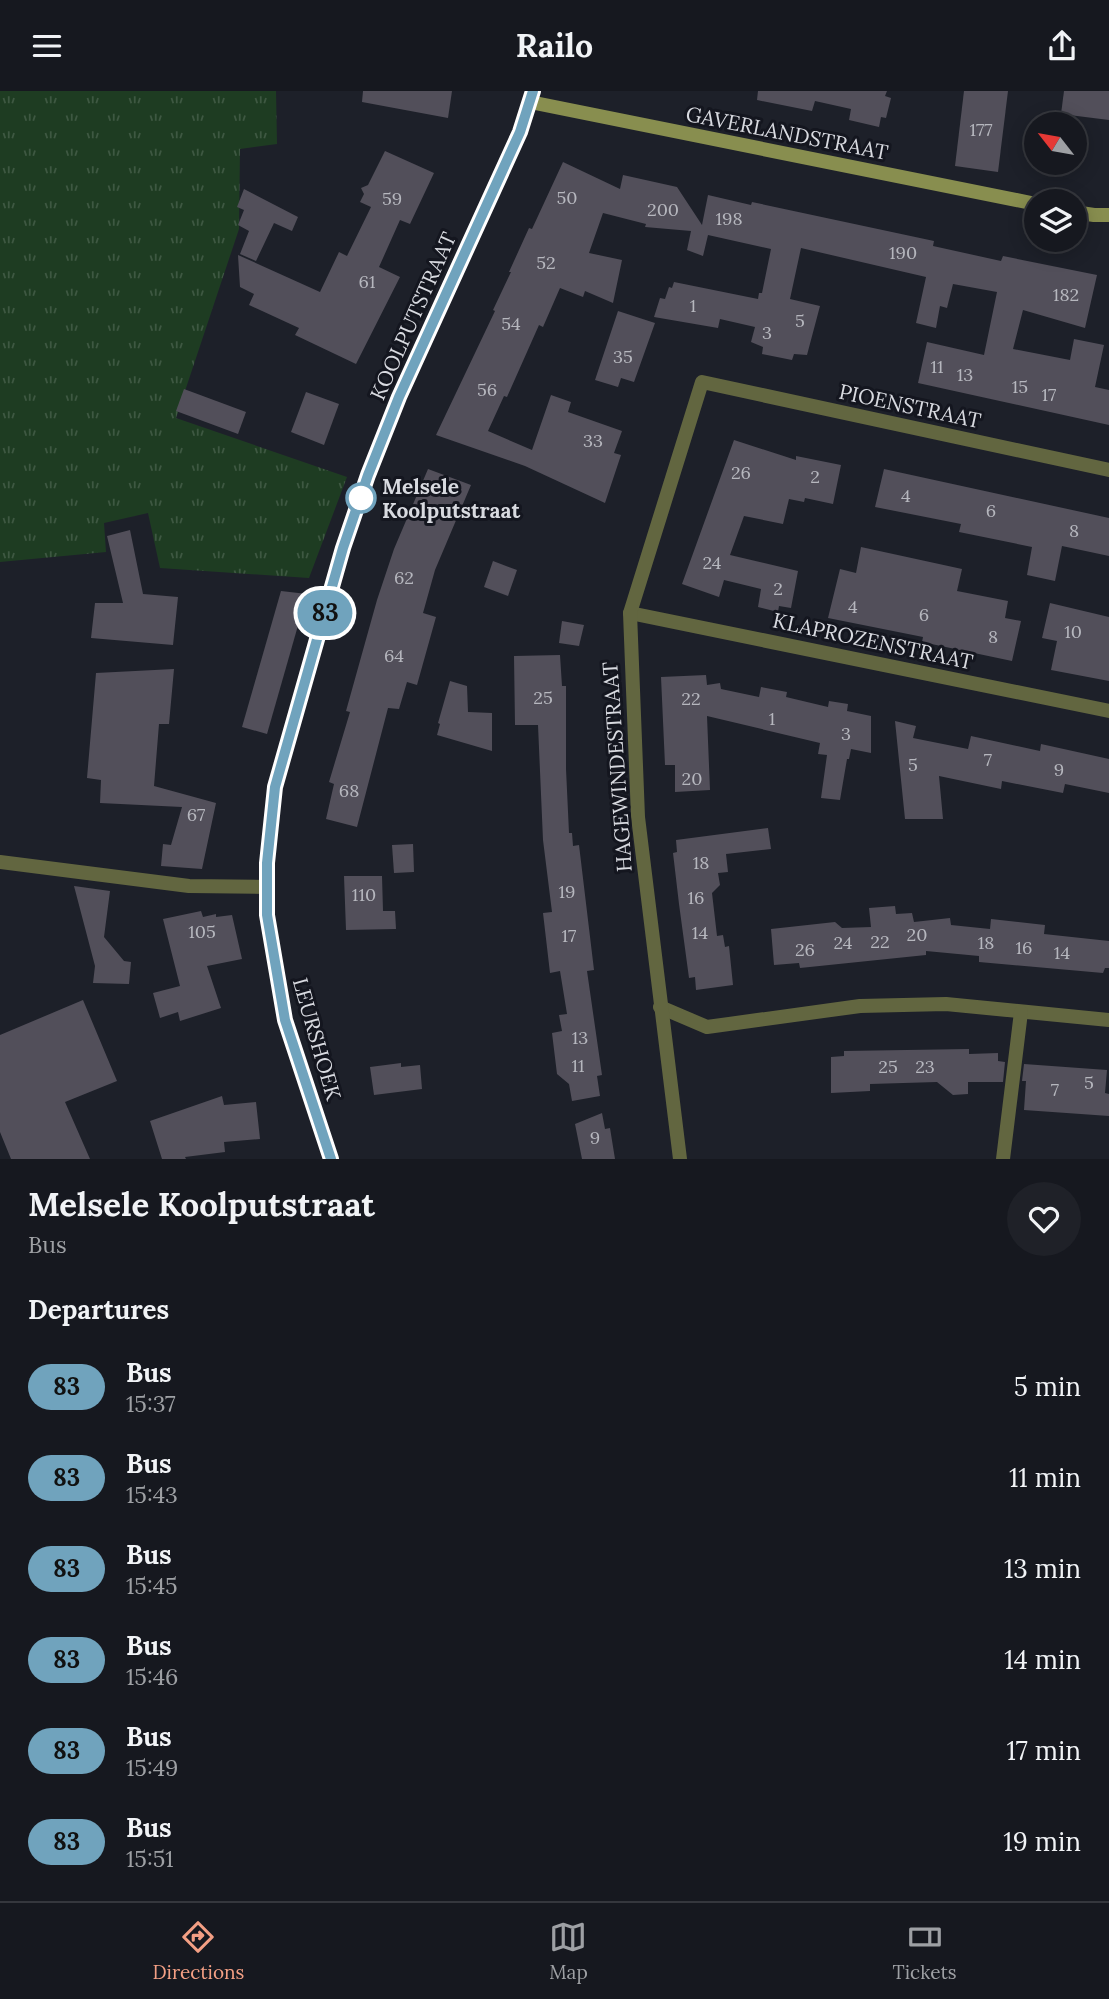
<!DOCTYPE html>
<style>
:root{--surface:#16181f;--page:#1f2128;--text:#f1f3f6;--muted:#9ea0a4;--line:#35373d;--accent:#f39f84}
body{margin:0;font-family:Lora,serif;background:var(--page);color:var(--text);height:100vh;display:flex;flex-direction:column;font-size:26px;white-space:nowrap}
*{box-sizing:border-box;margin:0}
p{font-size:23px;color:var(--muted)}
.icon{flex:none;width:38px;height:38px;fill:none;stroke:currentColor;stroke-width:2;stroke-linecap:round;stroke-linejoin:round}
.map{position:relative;height:1068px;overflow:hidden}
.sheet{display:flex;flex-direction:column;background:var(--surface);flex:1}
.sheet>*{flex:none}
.badge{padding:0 14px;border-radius:23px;font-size:24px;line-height:46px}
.needle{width:46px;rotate:301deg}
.fabs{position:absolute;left:1024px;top:21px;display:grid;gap:14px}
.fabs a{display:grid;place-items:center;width:63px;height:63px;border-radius:50%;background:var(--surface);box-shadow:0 4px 18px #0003,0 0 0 2px var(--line);font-size:35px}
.map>.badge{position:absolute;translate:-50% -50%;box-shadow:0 0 0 4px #fff}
h2{padding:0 28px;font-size:26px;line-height:63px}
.round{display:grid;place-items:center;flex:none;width:74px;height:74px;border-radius:37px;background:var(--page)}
.overview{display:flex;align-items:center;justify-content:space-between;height:119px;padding:0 28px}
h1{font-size:33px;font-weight:800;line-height:52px}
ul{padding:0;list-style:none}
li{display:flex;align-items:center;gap:21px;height:91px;padding:0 28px}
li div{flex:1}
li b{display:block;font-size:26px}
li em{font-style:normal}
li .badge{min-width:77px;font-weight:700;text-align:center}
header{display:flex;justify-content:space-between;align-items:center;height:91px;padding:0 28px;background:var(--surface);font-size:32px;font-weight:800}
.menu{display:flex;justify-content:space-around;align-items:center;height:98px;border-top:2px solid var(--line);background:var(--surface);font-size:19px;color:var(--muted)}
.menu a{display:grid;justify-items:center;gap:4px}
.menu .active{color:var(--accent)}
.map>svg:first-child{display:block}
.grass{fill:url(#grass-tufts)}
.building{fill:#524f5a}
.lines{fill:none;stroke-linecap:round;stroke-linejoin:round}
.street{stroke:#626640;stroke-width:14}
.secondary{stroke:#888e4f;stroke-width:14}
.line-casing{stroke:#fff;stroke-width:16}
.line{stroke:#70a3bd;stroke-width:10}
.stop-dot{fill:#fff;stroke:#70a3bd;stroke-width:3.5}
.labels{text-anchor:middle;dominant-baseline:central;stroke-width:6;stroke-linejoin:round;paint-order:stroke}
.number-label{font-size:18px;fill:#b6b7be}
.street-label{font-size:21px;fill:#d8dae0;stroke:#14161f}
.stop-label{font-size:21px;font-weight:bold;fill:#d8dae0;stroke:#14161f;text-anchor:start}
</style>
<header><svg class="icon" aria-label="menu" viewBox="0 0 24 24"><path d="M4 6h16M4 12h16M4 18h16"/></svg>Railo<svg class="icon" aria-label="share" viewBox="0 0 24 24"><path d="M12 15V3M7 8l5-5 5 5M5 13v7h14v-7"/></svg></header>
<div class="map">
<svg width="1109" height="1068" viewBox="0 0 1109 1068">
<defs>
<pattern id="grass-tufts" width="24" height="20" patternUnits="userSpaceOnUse" patternTransform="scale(1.75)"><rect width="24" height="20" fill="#1e3c22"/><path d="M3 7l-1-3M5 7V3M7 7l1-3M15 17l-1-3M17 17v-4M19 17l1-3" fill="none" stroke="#3e5842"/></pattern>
</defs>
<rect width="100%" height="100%" fill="#1d2029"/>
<!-- grass -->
<path class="grass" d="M 0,0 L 276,0 L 277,53 L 240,58 L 239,138 L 176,327 L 347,386 L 309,487 L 160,477 L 148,422 L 104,432 L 106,461 L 0,471 Z"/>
<!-- building -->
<g class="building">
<path d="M 363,0 L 452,0 L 448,27 L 362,11 Z"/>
<path d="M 758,0 L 887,0 L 885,5 L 891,7 L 886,27 L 881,26 L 879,36 L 849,29 L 851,18 L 815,10 L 812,20 L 757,9 Z"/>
<path d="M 964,0 L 1008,0 L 998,81 L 955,75 Z"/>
<path d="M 1064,0 L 1109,0 L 1109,29 L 1061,23 Z"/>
<path d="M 385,60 L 434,82 L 410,133 L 400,129 L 379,176 L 400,186 L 356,273 L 295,244 L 299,237 L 249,214 L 254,203 L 240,196 L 238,164 L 320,201 L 339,161 L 347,165 L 371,116 L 360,111 L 364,103 L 361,97 L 368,94 Z"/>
<path d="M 563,71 L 620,98 L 623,84 L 677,96 L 702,134 L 708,104 L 751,114 L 752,111 L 934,150 L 933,155 L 1001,170 L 1003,165 L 1097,184 L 1085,237 L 1023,219 L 1013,258 L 1070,269 L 1074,248 L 1104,254 L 1095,296 L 1109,299 L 1109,334 L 918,292 L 927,251 L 984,264 L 997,201 L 953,193 L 947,217 L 940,215 L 936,237 L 916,232 L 926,186 L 801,157 L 790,208 L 820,215 L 807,264 L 794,263 L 792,269 L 762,263 L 763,256 L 751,251 L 755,236 L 720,228 L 718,237 L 654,226 L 660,207 L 665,208 L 669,196 L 672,197 L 674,191 L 758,208 L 759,202 L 762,202 L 771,158 L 708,144 L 703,165 L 687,159 L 691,140 L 645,136 L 646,133 L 603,122 L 589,162 L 622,169 L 613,212 L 585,200 L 583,206 L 560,197 L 543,236 L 539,234 L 507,306 L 504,305 L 488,340 L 532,359 L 551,304 L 571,311 L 568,321 L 622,340 L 614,362 L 621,364 L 605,412 L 525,375 L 436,344 L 495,220 L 493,219 L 511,181 L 509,181 L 529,137 L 532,138 Z"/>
<path d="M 244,98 L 298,126 L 292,140 L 274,132 L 256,170 L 240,163 L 249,140 L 238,134 L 244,119 L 237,116 Z"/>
<path d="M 618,220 L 655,232 L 634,291 L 621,287 L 618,296 L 595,289 Z"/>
<path d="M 184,298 L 246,321 L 238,343 L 176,320 Z"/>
<path d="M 306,301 L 339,313 L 324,354 L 291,341 Z"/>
<path d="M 734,349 L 796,369 L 796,365 L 841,374 L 833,413 L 805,407 L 804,411 L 789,408 L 783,433 L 744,425 L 730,464 L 798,480 L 791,517 L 779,515 L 778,521 L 758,516 L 761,498 L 724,489 L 719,506 L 682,493 Z"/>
<path d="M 428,378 L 471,394 L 435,479 L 423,522 L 436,526 L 417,594 L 407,591 L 399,618 L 388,617 L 357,736 L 326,728 L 334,693 L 329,691 L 350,621 L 346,620 L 377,509 L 394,458 Z"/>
<path d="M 884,378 L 1109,427 L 1109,465 L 1062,455 L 1055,490 L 1027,484 L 1032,456 L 959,441 L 961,433 L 875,416 Z"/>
<path d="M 130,439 L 143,503 L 178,506 L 173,554 L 91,547 L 95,512 L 123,512 L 107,445 Z"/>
<path d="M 861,456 L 962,478 L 957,500 L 1008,510 L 1005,527 L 1021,530 L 1012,570 L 922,551 L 923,546 L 828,527 L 840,478 L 856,482 Z"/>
<path d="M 493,470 L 517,479 L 508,505 L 484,496 Z"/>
<path d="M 281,500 L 307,503 L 267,643 L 242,636 Z"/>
<path d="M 1050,512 L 1109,526 L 1109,590 L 1051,579 L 1057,550 L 1042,547 Z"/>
<path d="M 562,530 L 584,534 L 579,555 L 559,552 Z"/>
<path d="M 560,564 L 562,595 L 566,595 L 566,678 L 569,742 L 572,742 L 573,755 L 579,754 L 594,879 L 587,880 L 602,984 L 597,985 L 600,1005 L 572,1010 L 569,993 L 557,983 L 552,942 L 562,940 L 559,924 L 567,923 L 560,880 L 550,882 L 543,822 L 552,821 L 543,749 L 538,634 L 515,634 L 514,565 Z"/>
<path d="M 174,578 L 169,633 L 159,633 L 154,695 L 216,712 L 202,778 L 161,775 L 163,753 L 171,754 L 182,716 L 100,712 L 101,689 L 87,687 L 96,582 Z"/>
<path d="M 706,584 L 707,594 L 720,592 L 721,598 L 759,606 L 761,596 L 787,601 L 786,606 L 828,616 L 829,610 L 848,613 L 847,620 L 871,625 L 871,662 L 851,658 L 849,668 L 847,668 L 840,709 L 821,707 L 827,664 L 818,663 L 820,652 L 707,625 L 710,699 L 675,701 L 675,674 L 665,674 L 661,586 Z"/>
<path d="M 450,590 L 467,595 L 468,621 L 492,622 L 492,660 L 437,644 L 440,633 L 438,632 Z"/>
<path d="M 895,630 L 916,635 L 913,647 L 968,658 L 971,645 L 1040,660 L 1041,653 L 1109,668 L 1109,702 L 1065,693 L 1063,702 L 1002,690 L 1001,698 L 939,685 L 943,728 L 905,728 Z"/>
<path d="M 768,737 L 771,758 L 726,763 L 728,781 L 718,782 L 720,794 L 712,802 L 717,845 L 723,844 L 725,856 L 729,855 L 733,894 L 696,899 L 695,886 L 689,887 L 679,813 L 673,762 L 677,761 L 676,749 Z"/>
<path d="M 413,753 L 414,781 L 394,782 L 392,754 Z"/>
<path d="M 344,785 L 382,785 L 383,820 L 395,820 L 396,838 L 346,839 Z"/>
<path d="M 74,795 L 110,800 L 104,846 L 124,870 L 131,871 L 129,893 L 93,892 L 95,875 Z"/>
<path d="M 895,815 L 896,823 L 912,822 L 914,831 L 950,827 L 951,834 L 990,838 L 991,828 L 1045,834 L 1044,843 L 1109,850 L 1109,877 L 1105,877 L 1103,882 L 979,871 L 979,865 L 926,860 L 926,864 L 800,877 L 799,872 L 774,874 L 771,838 L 835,831 L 842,837 L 871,836 L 869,817 Z"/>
<path d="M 201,820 L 203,826 L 216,823 L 216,826 L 232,824 L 242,868 L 207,875 L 221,917 L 180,930 L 178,921 L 160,927 L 153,902 L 180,895 L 163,828 Z"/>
<path d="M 83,909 L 117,990 L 65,1011 L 90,1068 L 11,1068 L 0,1041 L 0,944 Z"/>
<path d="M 969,958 L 969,963 L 998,962 L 998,970 L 1005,971 L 1003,991 L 968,991 L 968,1003 L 953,1004 L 937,991 L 870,993 L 870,1000 L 831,1002 L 831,966 L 844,965 L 844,960 Z"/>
<path d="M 401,972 L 401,976 L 420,974 L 422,998 L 374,1004 L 370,976 Z"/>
<path d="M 1024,973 L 1107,979 L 1105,1002 L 1109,1003 L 1109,1025 L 1024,1019 L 1026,990 L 1022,990 Z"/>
<path d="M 222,1005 L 224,1014 L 256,1011 L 260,1048 L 224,1051 L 225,1061 L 185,1066 L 186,1068 L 162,1068 L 150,1030 Z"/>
<path d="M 602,1022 L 605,1038 L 610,1037 L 615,1068 L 582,1068 L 575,1033 Z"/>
</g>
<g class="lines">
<!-- street -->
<g class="street">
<path d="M 630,522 L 1109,620"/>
<path d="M 0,771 L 189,795 L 266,796"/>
<path d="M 660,916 L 707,936 L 860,915 L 946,913 L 1109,929"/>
<path d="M 680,1068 L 638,726 L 630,522 L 702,291 L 1109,379"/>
<path d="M 1003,1068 L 1021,921"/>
</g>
<!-- secondary -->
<g class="secondary">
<path d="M 530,11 L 1036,113"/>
<path d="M 1074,121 L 1094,124 L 1109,124"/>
<path d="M 331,1068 L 285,929 L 267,824 L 267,772 L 275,696 L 343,457 L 368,385 L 399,306 L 520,41 L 533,0"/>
</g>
</g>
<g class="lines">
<!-- line casing -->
<g class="line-casing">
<path id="line" d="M 331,1068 L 285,929 L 267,824 L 267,772 L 275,696 L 343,457 L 368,384 L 399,306 L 520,41 L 533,0"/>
</g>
<!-- line -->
<use href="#line" class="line"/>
</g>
<!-- markers -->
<circle class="stop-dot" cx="361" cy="407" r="14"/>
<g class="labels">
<!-- number labels -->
<g class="number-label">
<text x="981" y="38">177</text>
<text x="567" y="106">50</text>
<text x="392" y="107">59</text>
<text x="663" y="118">200</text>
<text x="729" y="127">198</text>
<text x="903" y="161">190</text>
<text x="546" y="171">52</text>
<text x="367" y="190">61</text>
<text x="1066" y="203">182</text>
<text x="693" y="214">1</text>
<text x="800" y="229">5</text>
<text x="511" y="232">54</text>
<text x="767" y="241">3</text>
<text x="623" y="265">35</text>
<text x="937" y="275">11</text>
<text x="965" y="283">13</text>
<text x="1020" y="295">15</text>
<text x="487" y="298">56</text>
<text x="1049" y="303">17</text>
<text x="593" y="349">33</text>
<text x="741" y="381">26</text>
<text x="815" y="385">2</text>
<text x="906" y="404">4</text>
<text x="991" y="419">6</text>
<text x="1074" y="439">8</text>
<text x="712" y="471">24</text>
<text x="404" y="486">62</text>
<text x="778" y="497">2</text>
<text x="853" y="515">4</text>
<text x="924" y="523">6</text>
<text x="1073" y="540">10</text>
<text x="993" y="545">8</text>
<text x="394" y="564">64</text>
<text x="543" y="606">25</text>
<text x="691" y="607">22</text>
<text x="772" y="627">1</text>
<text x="846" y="642">3</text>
<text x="988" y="668">7</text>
<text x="913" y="673">5</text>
<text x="1059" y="678">9</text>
<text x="692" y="687">20</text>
<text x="349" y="699">68</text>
<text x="196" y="723">67</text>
<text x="701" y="771">18</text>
<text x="567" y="800">19</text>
<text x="364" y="803">110</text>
<text x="696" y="806">16</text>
<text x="202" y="840">105</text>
<text x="700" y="841">14</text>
<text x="917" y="843">20</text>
<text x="569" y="844">17</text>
<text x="880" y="850">22</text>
<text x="843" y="851">24</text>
<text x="986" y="851">18</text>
<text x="1024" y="856">16</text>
<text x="805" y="858">26</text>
<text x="1062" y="861">14</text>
<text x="580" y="946">13</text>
<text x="578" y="974">11</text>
<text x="888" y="975">25</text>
<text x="925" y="975">23</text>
<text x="1089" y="991">5</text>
<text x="1055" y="998">7</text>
<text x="595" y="1046">9</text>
</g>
<!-- street labels -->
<g class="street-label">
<text transform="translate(787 42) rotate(11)">GAVERLANDSTRAAT</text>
<text transform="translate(413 225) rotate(-66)">KOOLPUTSTRAAT</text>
<text transform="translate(910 315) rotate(12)">PIOENSTRAAT</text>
<text transform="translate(873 550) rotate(12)">KLAPROZENSTRAAT</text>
<text transform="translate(617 676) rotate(-94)">HAGEWINDESTRAAT</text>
<text transform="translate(317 948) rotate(74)">LEURSHOEK</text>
</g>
<!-- stop labels -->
<g class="stop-label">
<text x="382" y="395">Melsele<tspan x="382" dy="24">Koolputstraat</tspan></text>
</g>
</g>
</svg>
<div class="fabs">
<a><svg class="needle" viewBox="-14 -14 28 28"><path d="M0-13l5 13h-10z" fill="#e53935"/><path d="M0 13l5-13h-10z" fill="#9ea0a4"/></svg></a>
<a><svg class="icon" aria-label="layers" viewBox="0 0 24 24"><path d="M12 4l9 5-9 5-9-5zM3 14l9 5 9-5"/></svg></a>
</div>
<b class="badge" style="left:325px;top:522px;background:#70a3bd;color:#111">83</b>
</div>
<section class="sheet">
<div class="overview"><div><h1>Melsele Koolputstraat</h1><p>Bus</p></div><a class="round"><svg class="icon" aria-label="heart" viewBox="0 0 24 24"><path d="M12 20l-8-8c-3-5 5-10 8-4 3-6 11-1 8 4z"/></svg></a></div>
<h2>Departures</h2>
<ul>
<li><span class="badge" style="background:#70a3bd;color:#111">83</span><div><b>Bus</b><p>15:37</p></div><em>5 min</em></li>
<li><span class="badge" style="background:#70a3bd;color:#111">83</span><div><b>Bus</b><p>15:43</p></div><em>11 min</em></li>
<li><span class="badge" style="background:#70a3bd;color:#111">83</span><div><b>Bus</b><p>15:45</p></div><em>13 min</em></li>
<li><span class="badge" style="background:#70a3bd;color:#111">83</span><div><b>Bus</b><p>15:46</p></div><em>14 min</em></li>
<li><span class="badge" style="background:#70a3bd;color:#111">83</span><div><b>Bus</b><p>15:49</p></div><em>17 min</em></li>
<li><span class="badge" style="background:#70a3bd;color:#111">83</span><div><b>Bus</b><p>15:51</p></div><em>19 min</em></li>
</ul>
</section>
<nav class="menu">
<a class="active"><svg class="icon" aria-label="directions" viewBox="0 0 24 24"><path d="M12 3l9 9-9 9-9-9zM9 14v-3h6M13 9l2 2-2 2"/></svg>Directions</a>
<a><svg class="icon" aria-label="map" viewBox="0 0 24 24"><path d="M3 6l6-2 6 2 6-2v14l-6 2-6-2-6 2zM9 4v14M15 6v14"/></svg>Map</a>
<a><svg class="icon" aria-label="tickets" viewBox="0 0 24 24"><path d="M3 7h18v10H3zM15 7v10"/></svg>Tickets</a>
</nav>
